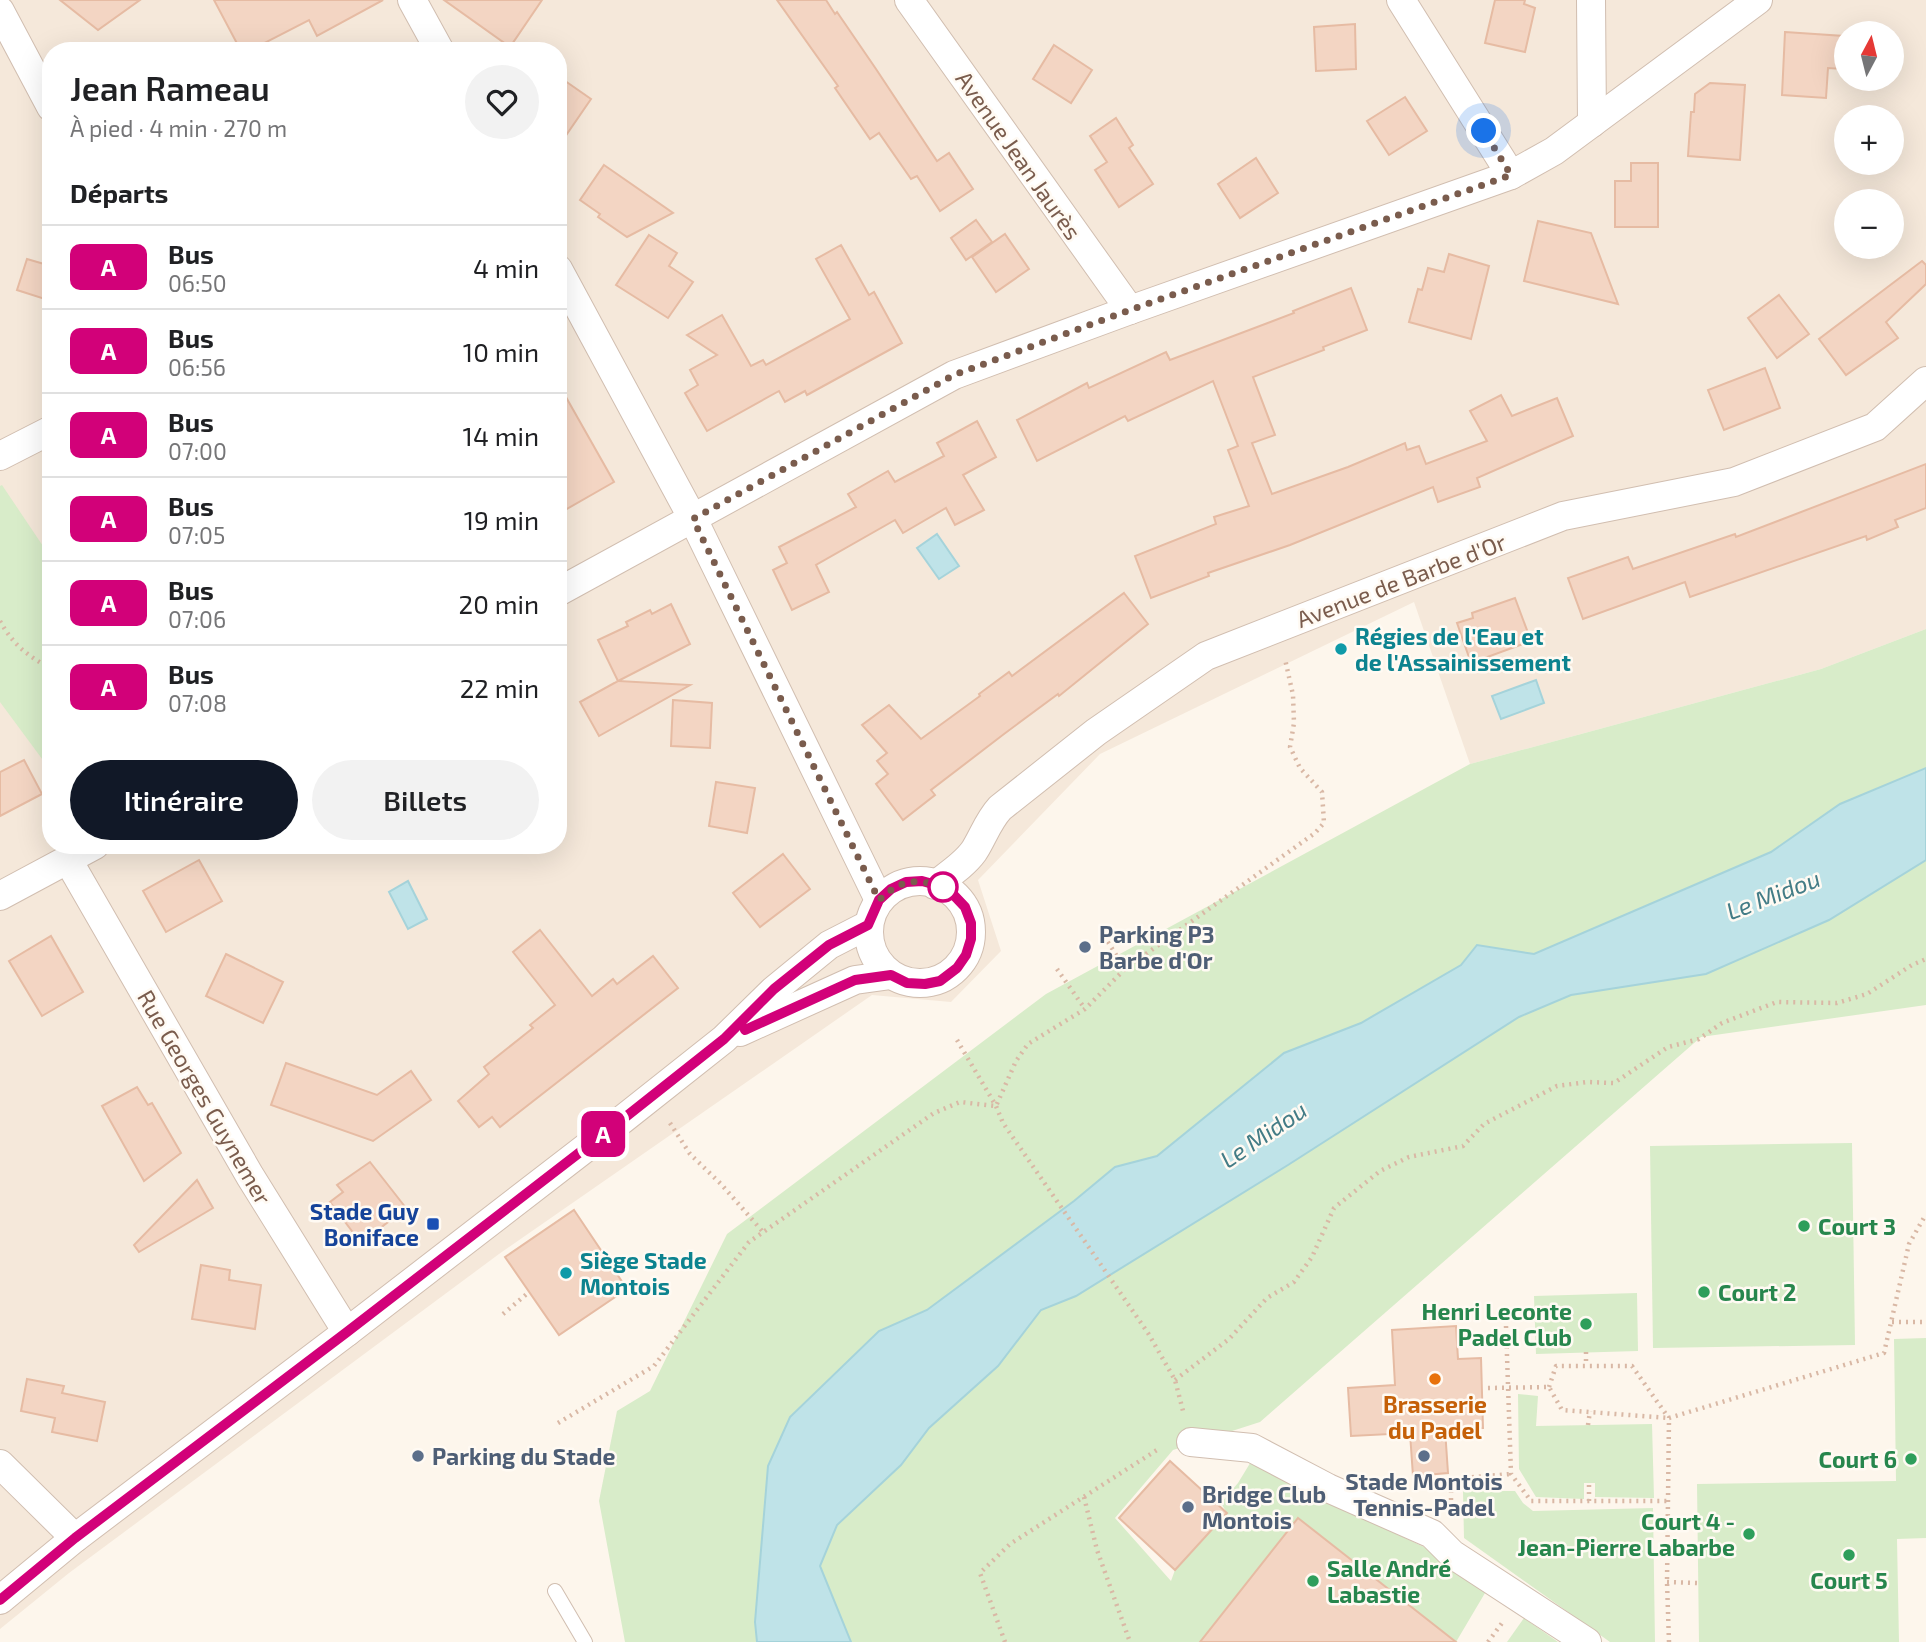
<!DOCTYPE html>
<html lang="fr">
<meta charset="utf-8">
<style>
:root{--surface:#fff;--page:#f2f2f2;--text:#202124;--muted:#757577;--line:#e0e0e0;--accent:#111827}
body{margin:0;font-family:"Exo 2",sans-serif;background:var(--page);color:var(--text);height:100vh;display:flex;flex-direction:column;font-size:26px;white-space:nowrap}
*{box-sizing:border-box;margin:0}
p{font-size:23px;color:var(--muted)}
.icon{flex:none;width:38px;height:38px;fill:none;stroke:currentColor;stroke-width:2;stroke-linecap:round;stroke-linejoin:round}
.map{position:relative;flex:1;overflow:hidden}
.details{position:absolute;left:42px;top:42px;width:525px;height:812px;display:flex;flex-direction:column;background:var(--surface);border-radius:28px;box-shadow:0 7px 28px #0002}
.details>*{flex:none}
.badge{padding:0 14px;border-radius:10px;font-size:24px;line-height:46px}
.needle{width:46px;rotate:7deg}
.fabs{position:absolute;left:1834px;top:21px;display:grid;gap:14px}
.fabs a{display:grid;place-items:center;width:70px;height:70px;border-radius:50%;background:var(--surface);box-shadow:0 7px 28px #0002;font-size:35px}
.you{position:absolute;width:35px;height:35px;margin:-18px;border:5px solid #fff;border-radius:50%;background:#1a73e8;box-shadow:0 0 0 10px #1a73e833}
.map>.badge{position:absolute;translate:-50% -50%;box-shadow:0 0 0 4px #fff}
h2{padding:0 28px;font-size:26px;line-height:63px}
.round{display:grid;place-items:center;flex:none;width:74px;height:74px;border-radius:37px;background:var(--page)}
.headline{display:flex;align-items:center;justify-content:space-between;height:119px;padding:0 28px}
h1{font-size:33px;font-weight:600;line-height:52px}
.button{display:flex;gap:14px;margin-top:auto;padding:14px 28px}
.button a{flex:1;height:80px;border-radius:42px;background:var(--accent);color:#fff;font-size:28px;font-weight:600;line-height:80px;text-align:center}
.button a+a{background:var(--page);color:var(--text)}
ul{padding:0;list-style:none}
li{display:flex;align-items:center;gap:21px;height:84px;padding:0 28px;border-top:2px solid var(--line)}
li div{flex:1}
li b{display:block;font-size:26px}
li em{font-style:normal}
li .badge{min-width:77px;font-weight:700;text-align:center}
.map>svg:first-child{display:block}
.residential{fill:#f5e8da;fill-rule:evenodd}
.green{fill:#d8ecc9}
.water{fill:#bfe3e8;stroke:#a5d3da;stroke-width:2}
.building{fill:#f3d5c3;stroke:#e6bba3;stroke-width:2}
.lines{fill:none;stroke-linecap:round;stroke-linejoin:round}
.service-casing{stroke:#d1beb0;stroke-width:16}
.minor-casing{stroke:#d1beb0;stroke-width:30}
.path{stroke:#d9b8a5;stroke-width:4.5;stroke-dasharray:2 5;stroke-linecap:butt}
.service{stroke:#fff;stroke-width:14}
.minor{stroke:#fff;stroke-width:28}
.line-casing{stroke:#fff;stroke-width:16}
.line{stroke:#d20179;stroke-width:10}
.walk{stroke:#7a5c4d;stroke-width:7;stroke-dasharray:0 12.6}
.culture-dot{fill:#0f9aa8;stroke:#fffaf3;stroke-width:2.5}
.stop-dot{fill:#fff;stroke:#d20179;stroke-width:3.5}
.service-dot{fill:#5c6f8a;stroke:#fffaf3;stroke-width:2.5}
.transit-dot{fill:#1a4fb4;stroke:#fffaf3;stroke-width:2.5}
.leisure-dot{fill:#2e9e5b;stroke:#fffaf3;stroke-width:2.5}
.food-dot{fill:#e8710a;stroke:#fffaf3;stroke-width:2.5}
.labels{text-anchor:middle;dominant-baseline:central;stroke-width:5;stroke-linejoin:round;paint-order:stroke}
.street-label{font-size:23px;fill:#7a5c4d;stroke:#fffaf3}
.culture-label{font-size:23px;font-weight:bold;fill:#0d838f;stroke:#fffaf3;text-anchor:start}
.service-label{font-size:23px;font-weight:bold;fill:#4e5e75;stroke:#fffaf3;text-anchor:start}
.transit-label{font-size:23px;font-weight:bold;fill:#164399;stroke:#fffaf3;text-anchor:end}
.leisure-label{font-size:23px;font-weight:bold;fill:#27864d;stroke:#fffaf3;text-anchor:start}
.food-label{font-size:23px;font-weight:bold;fill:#c56008;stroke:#fffaf3}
.water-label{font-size:24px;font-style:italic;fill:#437c86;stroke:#fffaf3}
</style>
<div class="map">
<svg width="1926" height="1642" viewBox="0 0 1926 1642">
<rect width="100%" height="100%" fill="#fdf6ec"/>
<!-- residential -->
<path class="residential" d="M 0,0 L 1926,0 L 1926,629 L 1821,669 L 1470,764 L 1414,602 L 1100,754 L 978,880 L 1001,951 L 951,1002 L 872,995 L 499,1254 L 69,1573 L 0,1629 ZM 1846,33 L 1892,33 L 1892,79 L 1846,79 ZM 51,51 L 558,51 L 558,845 L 51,845 ZM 1846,117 L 1892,117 L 1892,163 L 1846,163 ZM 1846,201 L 1892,201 L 1892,247 L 1846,247 Z"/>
<!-- green -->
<g class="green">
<path d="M 2,485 L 51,558 L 51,771 L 0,702 L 0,486 Z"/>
<path d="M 1926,629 L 1926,1005 L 1701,1037 L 1260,1422 L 1173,1450 L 1115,1518 L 1171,1581 L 1175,1570 L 1227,1513 L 1221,1503 L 1238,1483 L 1252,1460 L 1344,1509 L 1428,1549 L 1485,1593 L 1456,1642 L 1295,1521 L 1200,1642 L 625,1642 L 599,1501 L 617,1411 L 650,1391 L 727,1234 L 1046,994 L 1470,764 L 1821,669 Z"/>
<path d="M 1852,1143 L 1855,1345 L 1653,1348 L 1650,1146 Z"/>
<path d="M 1637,1293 L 1638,1351 L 1536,1354 L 1534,1296 Z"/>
<path d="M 1926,1338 L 1926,1538 L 1897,1539 L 1899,1642 L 1699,1642 L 1697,1484 L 1896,1481 L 1894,1339 Z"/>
<path d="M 1518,1394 L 1538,1396 L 1536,1426 L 1652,1424 L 1654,1498 L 1595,1497 L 1595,1483 L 1584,1483 L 1584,1499 L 1536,1497 L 1519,1469 Z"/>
<path d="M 1463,1491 L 1515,1491 L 1523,1503 L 1533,1511 L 1653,1508 L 1655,1642 L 1610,1642 L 1464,1538 Z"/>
<path d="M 1524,1618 L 1558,1642 L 1507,1642 Z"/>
</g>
<!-- water -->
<g class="water">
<path d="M 937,534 L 959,566 L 939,579 L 917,548 Z"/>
<path d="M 1536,680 L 1544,703 L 1501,719 L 1492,696 Z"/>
<path d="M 1926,768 L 1926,860 L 1829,920 L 1706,974 L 1571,995 L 1519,1017 L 1288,1165 L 1076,1296 L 1041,1310 L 998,1366 L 929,1428 L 901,1465 L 837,1525 L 820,1566 L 851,1642 L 757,1642 L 755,1622 L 768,1466 L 790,1417 L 879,1331 L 927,1310 L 1074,1201 L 1115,1167 L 1157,1156 L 1284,1053 L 1361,1023 L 1461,965 L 1477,945 L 1534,954 L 1771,852 L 1840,804 Z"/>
<path d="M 408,881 L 427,919 L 408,929 L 389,892 Z"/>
</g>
<!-- building -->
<g class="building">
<path d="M 60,0 L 140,0 L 98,30 Z"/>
<path d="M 214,0 L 383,0 L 317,36 L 309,20 L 249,51 L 241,51 Z"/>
<path d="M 444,0 L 542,0 L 510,47 Z"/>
<path d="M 777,0 L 826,0 L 835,14 L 837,12 L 876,69 L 937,161 L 949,153 L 973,189 L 940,211 L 917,176 L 911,179 L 879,133 L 870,139 L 835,88 L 838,86 Z"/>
<path d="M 1495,0 L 1525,0 L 1524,4 L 1535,8 L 1525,52 L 1485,43 Z"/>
<path d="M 1355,24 L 1356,69 L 1316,71 L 1314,27 Z"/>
<path d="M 1785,32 L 1844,36 L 1842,69 L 1828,68 L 1826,98 L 1782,95 Z"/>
<path d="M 1054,45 L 1092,70 L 1071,103 L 1033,79 Z"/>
<path d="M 558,76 L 591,99 L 558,147 Z"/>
<path d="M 1710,83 L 1745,85 L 1740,160 L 1688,156 L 1691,112 L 1694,112 L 1695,94 Z"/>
<path d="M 1405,97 L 1427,131 L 1389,155 L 1367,121 Z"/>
<path d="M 1116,118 L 1133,145 L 1129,148 L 1153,184 L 1119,207 L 1095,170 L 1107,162 L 1090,136 Z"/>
<path d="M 1256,158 L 1278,193 L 1240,218 L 1218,184 Z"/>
<path d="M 1631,163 L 1658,163 L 1658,227 L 1615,227 L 1615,181 L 1631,181 Z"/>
<path d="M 604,165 L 673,213 L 627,237 L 598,217 L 600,214 L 580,200 Z"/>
<path d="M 976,220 L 992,242 L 966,260 L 951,238 Z"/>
<path d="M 1538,221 L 1591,233 L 1618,304 L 1524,281 Z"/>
<path d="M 1005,234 L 1029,269 L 996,292 L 972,257 Z"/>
<path d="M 649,235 L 677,253 L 669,266 L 693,282 L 668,318 L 616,285 Z"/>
<path d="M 841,245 L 869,295 L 874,292 L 902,343 L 807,395 L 805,391 L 785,402 L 779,391 L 707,431 L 685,393 L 698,385 L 690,370 L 717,355 L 687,335 L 722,315 L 751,366 L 763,360 L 766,365 L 850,319 L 816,259 Z"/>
<path d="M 1449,254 L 1489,266 L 1471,339 L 1409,322 L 1418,289 L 1422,290 L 1428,268 L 1444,272 Z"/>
<path d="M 27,259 L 51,266 L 51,301 L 17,290 Z"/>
<path d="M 1922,261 L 1926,265 L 1926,284 L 1886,322 L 1898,338 L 1846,375 L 1819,339 Z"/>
<path d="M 1351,288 L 1367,330 L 1323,347 L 1324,350 L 1253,377 L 1275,435 L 1252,443 L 1272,494 L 1348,467 L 1405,443 L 1407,450 L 1419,446 L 1426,464 L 1487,441 L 1470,411 L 1501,395 L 1512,416 L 1557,398 L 1573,436 L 1477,478 L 1480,487 L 1438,502 L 1433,487 L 1290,545 L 1208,573 L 1209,576 L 1151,598 L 1135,556 L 1216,524 L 1214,517 L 1249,506 L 1228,450 L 1238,446 L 1213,381 L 1128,421 L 1125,416 L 1037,461 L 1017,420 L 1087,383 L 1089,388 L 1166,352 L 1170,360 L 1294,313 L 1293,311 Z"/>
<path d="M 1779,295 L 1809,334 L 1777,358 L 1748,318 Z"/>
<path d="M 1765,368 L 1780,408 L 1724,430 L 1708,390 Z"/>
<path d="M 558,383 L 614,482 L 558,514 Z"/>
<path d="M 977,421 L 996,457 L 963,475 L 984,510 L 955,525 L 946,508 L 903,533 L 895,520 L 816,565 L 829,592 L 792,610 L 773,570 L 787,563 L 779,547 L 856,507 L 848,494 L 888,471 L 895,482 L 944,456 L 937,443 Z"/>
<path d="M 1926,464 L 1926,508 L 1895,520 L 1898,527 L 1867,540 L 1866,536 L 1690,597 L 1685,582 L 1583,619 L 1568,578 L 1628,557 L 1633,569 L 1735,534 L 1736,537 Z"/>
<path d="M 1124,593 L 1148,624 L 1059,696 L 1058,694 L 1004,734 L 931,790 L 935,795 L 903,820 L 876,784 L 888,774 L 877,761 L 887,753 L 862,725 L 889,705 L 921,739 L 980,696 L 979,694 L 1009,672 L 1012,676 Z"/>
<path d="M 1515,598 L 1531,641 L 1471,663 L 1457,623 L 1473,618 L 1472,613 Z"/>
<path d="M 671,604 L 690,644 L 618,681 L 690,685 L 599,736 L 580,702 L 618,681 L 598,640 L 628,626 L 626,622 L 650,610 L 652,614 Z"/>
<path d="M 673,700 L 712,703 L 710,748 L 671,746 Z"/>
<path d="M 24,760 L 42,794 L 0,816 L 0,772 Z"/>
<path d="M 716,782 L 755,788 L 747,833 L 709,826 Z"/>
<path d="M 783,854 L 810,889 L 760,927 L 733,893 Z"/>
<path d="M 199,860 L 222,901 L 166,932 L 143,891 Z"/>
<path d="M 540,930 L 592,996 L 613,979 L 617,984 L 653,956 L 678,988 L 500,1127 L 492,1117 L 479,1127 L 458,1101 L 489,1074 L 484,1067 L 533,1028 L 530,1025 L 555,1005 L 513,952 Z"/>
<path d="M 51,936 L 83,992 L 42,1016 L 9,961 Z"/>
<path d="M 226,954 L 283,982 L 263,1023 L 206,996 Z"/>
<path d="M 286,1063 L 377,1095 L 411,1071 L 431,1100 L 373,1141 L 271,1105 Z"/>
<path d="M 137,1087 L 148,1105 L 152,1103 L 181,1153 L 144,1181 L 102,1106 Z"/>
<path d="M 370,1162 L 406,1208 L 361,1243 L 330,1202 L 343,1192 L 337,1185 Z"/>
<path d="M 197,1180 L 213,1208 L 139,1252 L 134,1245 Z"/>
<path d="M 574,1210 L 627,1289 L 559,1335 L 505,1257 Z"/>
<path d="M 201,1265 L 230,1270 L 229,1280 L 261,1285 L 255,1329 L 192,1319 Z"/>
<path d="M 1456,1326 L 1458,1359 L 1481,1358 L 1483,1428 L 1445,1429 L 1448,1473 L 1413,1476 L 1410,1433 L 1351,1436 L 1348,1388 L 1395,1385 L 1392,1330 Z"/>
<path d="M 27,1379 L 64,1386 L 62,1393 L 105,1402 L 97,1441 L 52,1432 L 55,1418 L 21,1411 Z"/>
<path d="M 1170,1461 L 1227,1513 L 1175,1570 L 1119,1518 Z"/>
<path d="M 1298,1518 L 1456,1642 L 1200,1642 Z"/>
</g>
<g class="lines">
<!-- service casing -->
<g class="service-casing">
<path id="service" d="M 555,1591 L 585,1642"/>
</g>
<!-- minor casing -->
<g class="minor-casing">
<g id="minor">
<path d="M 412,0 L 440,51"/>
<path d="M 909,0 L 1130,310"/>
<path d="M 1401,0 L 1511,175"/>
<path d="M 1591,0 L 1592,123"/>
<path d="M 0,11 L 51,107"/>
<path d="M 558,269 L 693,519 L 879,900"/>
<path d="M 0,456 L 51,430"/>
<path d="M 558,592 L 954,375 L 1130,310 L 1511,175 L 1554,151 L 1758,0"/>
<path d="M 68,860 L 250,1176 L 347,1332"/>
<circle cx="920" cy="932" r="51"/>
<path d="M 935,885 C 948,875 964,865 974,851 C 983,837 988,821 1000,808 L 1096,732 L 1206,656 L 1563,516 L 1734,482 L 1875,427 L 1926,381"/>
<path d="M 0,896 L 95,845"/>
<path d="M 740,1032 L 855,980 L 891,975"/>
<path d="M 1191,1442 L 1252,1448 L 1328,1488 L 1432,1534 L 1452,1554 L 1587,1642"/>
<path d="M 0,1464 L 75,1538"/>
<path d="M 0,1600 L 75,1538 L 347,1332 L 623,1119 L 724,1039 L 774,990 L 829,945 L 868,925"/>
</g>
</g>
<!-- path -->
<g class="path">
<path d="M 0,621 C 14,646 27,655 51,669"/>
<path d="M 1104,936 L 1125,969"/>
<path d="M 1057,969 L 1085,1009"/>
<path d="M 957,1040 L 996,1106 L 1003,1123 L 1148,1333 L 1175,1380 L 1183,1411"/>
<path d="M 670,1123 L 690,1154 L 721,1184 L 763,1232"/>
<path d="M 503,1314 L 529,1292"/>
<path d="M 1892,1322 L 1926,1322"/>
<path d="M 1506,1326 L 1511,1474 L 1531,1501 L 1668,1501"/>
<path d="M 1586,1352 L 1586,1366"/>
<path d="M 1175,1380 L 1229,1339 L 1267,1298 L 1294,1282 L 1312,1257 L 1334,1208 L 1380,1171 L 1409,1157 L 1463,1146 L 1484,1124 L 1557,1086 L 1587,1082 L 1614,1083 L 1668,1047 L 1699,1039 L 1722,1023 L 1777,1002 L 1837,1003 L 1867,994 L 1912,965 L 1926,959"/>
<path d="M 1549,1387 L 1556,1366 L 1632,1366 L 1668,1417"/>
<path d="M 1488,1388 L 1549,1387 L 1562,1410 L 1669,1418"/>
<path d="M 558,1423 L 654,1366 L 749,1242 L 934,1113 L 960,1102 L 996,1106 L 1016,1061 L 1028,1044 L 1085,1009 L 1125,969 L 1315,833 L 1324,823 L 1322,792 L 1300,768 L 1290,747 L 1294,723 L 1293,695 L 1285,659"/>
<path d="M 1588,1425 L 1590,1411"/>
<path d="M 1084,1497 L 1097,1550 L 1130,1642"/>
<path d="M 1589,1501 L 1589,1483"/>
<path d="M 1451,1507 L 1451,1479 L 1511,1474"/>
<path d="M 1667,1582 L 1698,1583"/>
<path d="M 1005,1642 L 980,1573 L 1010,1544 L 1160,1448"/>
<path d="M 1488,1642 L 1502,1623"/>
<path d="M 1669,1642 L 1667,1582 L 1669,1418 L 1884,1353 L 1909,1244 L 1926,1214"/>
</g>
<!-- service -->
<use href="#service" class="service"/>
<!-- minor -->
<use href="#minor" class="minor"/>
</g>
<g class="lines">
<!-- line casing -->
<g class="line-casing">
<path id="line" d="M 0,1600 L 75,1538 L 347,1332 L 623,1119 L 724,1039 L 774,989 L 829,945 L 868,925 L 879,900 L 891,889 L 906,882 L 922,881 L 947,888 L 965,907 L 971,923 L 971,939 L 966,955 L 957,968 L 940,981 L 925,984 L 907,983 L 891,975 L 855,980 L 745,1030"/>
</g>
<!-- line -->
<use href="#line" class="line"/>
<!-- walk -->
<path class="walk" d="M 943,887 L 947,888 C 917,879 904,877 879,900 L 693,519 L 954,375 L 1130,310 L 1511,175 L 1484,131"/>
</g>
<!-- markers -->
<g class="culture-dot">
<circle cx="1341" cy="649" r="7"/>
<circle cx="566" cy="1273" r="7"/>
</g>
<circle class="stop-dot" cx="943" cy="887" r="14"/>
<g class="service-dot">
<circle cx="1085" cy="947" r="7"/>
<circle cx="418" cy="1456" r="7"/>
<circle cx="1424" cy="1456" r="7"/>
<circle cx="1188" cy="1507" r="7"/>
</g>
<rect class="transit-dot" x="426" y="1217" width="14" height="14" rx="3.5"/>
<g class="leisure-dot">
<circle cx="1804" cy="1226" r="7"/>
<circle cx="1704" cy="1292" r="7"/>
<circle cx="1586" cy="1324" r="7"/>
<circle cx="1911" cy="1459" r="7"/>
<circle cx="1749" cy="1534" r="7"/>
<circle cx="1849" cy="1555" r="7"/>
<circle cx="1313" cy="1581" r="7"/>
</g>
<circle class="food-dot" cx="1435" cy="1379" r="7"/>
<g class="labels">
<!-- street labels -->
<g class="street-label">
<text transform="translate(1019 155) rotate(55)">Avenue Jean Jaurès</text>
<text transform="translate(1401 580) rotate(-21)">Avenue de Barbe d'Or</text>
<text transform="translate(205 1097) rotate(60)">Rue Georges Guynemer</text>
</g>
<!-- culture labels -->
<g class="culture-label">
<text x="1355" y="636">Régies de l'Eau et<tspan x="1355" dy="26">de l'Assainissement</tspan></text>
<text x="580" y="1260">Siège Stade<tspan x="580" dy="26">Montois</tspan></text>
</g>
<!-- service labels -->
<g class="service-label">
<text x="1099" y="934">Parking P3<tspan x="1099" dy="26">Barbe d'Or</tspan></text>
<text x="432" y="1456">Parking du Stade</text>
<text x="1424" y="1481" text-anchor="middle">Stade Montois<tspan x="1424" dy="26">Tennis-Padel</tspan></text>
<text x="1202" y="1494">Bridge Club<tspan x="1202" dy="26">Montois</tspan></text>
</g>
<!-- transit labels -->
<g class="transit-label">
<text x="419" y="1211">Stade Guy<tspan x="419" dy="26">Boniface</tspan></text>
</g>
<!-- leisure labels -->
<g class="leisure-label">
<text x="1818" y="1226">Court 3</text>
<text x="1718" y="1292">Court 2</text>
<text x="1572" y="1311" text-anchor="end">Henri Leconte<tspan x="1572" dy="26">Padel Club</tspan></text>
<text x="1897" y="1459" text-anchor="end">Court 6</text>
<text x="1735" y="1521" text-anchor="end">Court 4 -<tspan x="1735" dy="26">Jean-Pierre Labarbe</tspan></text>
<text x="1327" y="1568">Salle André<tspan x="1327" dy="26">Labastie</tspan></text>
<text x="1849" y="1580" text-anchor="middle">Court 5</text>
</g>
<!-- food labels -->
<g class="food-label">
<text x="1435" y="1404">Brasserie<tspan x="1435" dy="26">du Padel</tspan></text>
</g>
<!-- water labels -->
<g class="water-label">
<text transform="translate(1773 894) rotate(-21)">Le Midou</text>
<text transform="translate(1263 1134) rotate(-34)">Le Midou</text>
</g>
</g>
</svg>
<div class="fabs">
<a><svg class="needle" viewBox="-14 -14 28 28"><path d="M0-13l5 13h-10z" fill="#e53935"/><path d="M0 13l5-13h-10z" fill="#757577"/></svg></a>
<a>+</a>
<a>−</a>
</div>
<div class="you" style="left:1484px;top:131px"></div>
<b class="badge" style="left:603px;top:1134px;background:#d20179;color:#fff">A</b>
<section class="details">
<div class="headline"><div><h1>Jean Rameau</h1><p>À pied · 4 min · 270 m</p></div><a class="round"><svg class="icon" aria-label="heart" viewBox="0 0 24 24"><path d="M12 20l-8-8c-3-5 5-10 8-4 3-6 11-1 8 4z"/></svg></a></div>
<h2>Départs</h2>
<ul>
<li><span class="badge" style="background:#d20179;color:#fff">A</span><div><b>Bus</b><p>06:50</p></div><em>4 min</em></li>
<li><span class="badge" style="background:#d20179;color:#fff">A</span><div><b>Bus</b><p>06:56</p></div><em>10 min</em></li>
<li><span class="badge" style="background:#d20179;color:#fff">A</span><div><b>Bus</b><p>07:00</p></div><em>14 min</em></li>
<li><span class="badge" style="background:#d20179;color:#fff">A</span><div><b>Bus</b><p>07:05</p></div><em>19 min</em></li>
<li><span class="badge" style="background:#d20179;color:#fff">A</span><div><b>Bus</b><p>07:06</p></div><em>20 min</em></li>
<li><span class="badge" style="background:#d20179;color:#fff">A</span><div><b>Bus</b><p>07:08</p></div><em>22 min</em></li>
</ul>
<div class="button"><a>Itinéraire</a><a>Billets</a></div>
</section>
</div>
